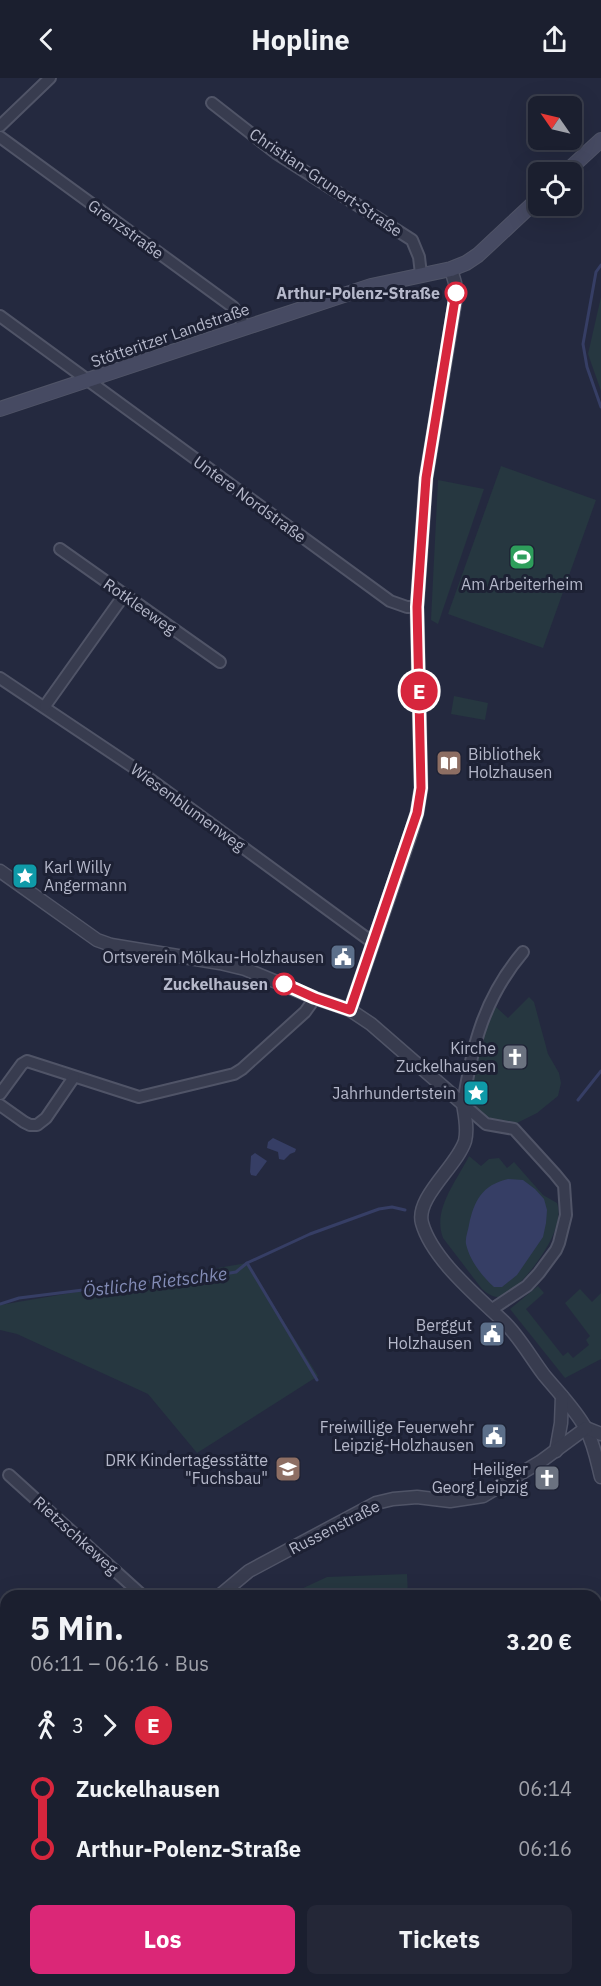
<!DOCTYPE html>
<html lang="de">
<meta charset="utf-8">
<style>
:root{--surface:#1b1f2f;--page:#242737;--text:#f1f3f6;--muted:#a0a2aa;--line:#393d4b;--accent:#db2777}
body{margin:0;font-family:"IBM Plex Sans",sans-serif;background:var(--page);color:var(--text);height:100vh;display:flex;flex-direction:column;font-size:22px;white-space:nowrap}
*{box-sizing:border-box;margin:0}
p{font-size:20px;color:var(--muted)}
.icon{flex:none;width:33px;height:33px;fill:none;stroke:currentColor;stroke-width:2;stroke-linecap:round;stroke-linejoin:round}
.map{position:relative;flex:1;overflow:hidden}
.drawer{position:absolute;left:0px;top:1512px;width:602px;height:396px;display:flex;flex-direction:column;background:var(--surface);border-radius:18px 18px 0 0;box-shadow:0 6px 24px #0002,0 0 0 2px var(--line)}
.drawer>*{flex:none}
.badge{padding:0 12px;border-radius:20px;font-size:21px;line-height:39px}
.needle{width:39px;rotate:304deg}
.buttons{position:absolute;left:528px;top:18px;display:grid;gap:12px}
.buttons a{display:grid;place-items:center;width:54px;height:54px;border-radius:9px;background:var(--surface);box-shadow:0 6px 24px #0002,0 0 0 2px var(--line);font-size:30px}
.map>.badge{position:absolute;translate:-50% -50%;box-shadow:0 0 0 3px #fff}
.legs{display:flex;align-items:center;gap:9px;height:66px;padding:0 30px;font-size:20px}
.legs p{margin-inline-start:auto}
.overview{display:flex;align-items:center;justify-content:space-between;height:102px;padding:0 30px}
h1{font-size:33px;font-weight:700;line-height:45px}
.button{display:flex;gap:12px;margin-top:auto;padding:12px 30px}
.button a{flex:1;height:69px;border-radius:9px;background:var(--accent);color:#fff;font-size:24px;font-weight:700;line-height:69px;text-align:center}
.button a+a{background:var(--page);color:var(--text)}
ul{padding:0 30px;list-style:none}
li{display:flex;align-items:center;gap:21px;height:60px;font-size:22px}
li i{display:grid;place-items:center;width:9px;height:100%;margin:0 8px;background:currentColor}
li i::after{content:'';width:15px;height:15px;margin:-8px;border:4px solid;border-radius:50%;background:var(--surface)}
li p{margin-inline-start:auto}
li:first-child i{background:linear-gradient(#0000 50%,currentColor 0)}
li:last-child i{background:linear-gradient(currentColor 50%,#0000 0)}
header{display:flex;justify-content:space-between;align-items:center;height:78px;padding:0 30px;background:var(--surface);font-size:27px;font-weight:700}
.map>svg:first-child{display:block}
.green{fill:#263740}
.water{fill:#363e65}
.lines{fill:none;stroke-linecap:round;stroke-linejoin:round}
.stream{stroke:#363e65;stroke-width:3}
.minor-casing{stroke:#505467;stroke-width:14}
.tertiary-casing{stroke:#505467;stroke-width:15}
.secondary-casing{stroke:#505467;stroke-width:16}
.minor{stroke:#383c4f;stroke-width:10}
.tertiary{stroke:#383c4f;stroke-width:12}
.secondary{stroke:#464a62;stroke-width:14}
.line-1-casing{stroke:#fff;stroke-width:14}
.line-1{stroke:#d7263d;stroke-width:9}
.stop-1-dot{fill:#fff;stroke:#d7263d;stroke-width:3}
.labels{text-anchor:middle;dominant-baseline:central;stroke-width:6;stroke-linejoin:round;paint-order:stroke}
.street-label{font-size:16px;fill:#b5b8ca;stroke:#1d2134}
.stop-label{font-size:16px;font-weight:bold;fill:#b5b8ca;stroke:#1d2134;text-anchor:end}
.poi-label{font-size:16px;fill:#b5b8ca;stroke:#1d2134;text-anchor:end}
.water-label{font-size:18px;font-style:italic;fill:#838cb6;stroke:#1d2134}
</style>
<header><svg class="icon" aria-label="back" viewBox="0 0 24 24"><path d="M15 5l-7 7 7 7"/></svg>Hopline<svg class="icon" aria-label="share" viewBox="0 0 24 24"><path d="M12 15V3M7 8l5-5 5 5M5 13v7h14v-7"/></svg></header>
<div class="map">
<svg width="601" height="1908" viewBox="0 0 601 1908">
<rect width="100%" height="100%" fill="#24293f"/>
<!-- green -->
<g class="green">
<path d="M 601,219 L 601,313 L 588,276 Z"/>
<path d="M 501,388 L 596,422 L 543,570 L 448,536 Z"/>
<path d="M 438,402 L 484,411 L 438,546 L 431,542 Z"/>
<path d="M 454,618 L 488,625 L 485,642 L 451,636 Z"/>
<path d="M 529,919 L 534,924 L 548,976 L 559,995 L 561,1005 L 558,1018 L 537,1035 L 513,1047 L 504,1046 L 487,1039 L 475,1031 L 468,1012 L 490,932 L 496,929 L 508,940 Z"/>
<path d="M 469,1078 L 481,1088 L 489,1081 L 499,1080 L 507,1090 L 514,1084 L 543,1117 L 557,1125 C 567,1153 526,1202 505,1219 C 495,1220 490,1218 482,1211 L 443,1160 C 432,1131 457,1103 469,1078 Z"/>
<path d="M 247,1185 L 318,1298 L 197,1375 L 148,1316 L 17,1256 L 0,1252 L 0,1227 Z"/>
<path d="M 538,1208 L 544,1215 L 526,1231 L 563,1278 L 568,1274 L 573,1280 L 589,1267 L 586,1262 L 590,1258 L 565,1225 L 580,1211 L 592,1224 L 601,1215 L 601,1281 L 565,1300 L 510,1231 Z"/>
<path d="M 407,1496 L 408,1518 L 286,1518 L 327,1499 Z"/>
<path d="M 129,1902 L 175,1902 L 173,1908 L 128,1908 Z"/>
</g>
<!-- water -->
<g class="water">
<path d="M 273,1060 L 296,1071 L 295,1074 L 290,1076 L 284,1082 L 279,1081 L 278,1074 L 267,1070 L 268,1064 Z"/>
<path d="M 255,1075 L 267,1083 L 256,1098 L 251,1097 L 250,1094 L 251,1078 Z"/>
<path d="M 508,1101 L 523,1102 L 535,1111 L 544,1121 L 547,1132 L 546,1145 L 543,1159 L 517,1197 L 502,1209 L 494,1209 C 482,1198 470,1183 466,1166 C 465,1160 468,1153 469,1147 C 474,1123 482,1107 508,1101 Z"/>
</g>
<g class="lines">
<!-- stream -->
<g class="stream">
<path d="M 601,187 L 596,194 L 583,266 L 587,289 L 601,329"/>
<path d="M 578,1022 L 601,993"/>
<path d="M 247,1185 L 317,1302"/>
<path d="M 0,1226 L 19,1220 L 147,1204 L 184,1197 L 200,1200 L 236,1194 L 247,1185 L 310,1156 L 379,1131 L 392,1129 L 405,1132"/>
</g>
<!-- minor casing -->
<g class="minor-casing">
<g id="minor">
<path d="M 212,25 L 276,75 L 412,162 L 419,179 L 421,196"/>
<path d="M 0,48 L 50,0"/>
<path d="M 0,59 L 233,229 L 239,237 L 244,249"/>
<path d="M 0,238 L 390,523 L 407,529 L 417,529"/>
<path d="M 60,471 L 220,584"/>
<path d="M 0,600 L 136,691 L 372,864"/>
<path d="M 45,628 L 124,517"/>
<path d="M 0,1016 L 22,986 L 27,983 L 139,1019 L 234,996 L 242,991 L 305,934 L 315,920"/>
<path d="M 0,1027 L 24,1044 L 30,1047 L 37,1047 L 46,1040 L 74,999"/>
<path d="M 491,1232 L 527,1208 L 539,1195 L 556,1172 L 559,1165 L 566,1137 L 564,1107 L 555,1096 L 514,1051 L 486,1046 L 463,1026 C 472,968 484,920 523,874"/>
<path d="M 9,1397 L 143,1518"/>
</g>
</g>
<!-- tertiary casing -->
<g class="tertiary-casing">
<g id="tertiary">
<path d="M 0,793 L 97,862 L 111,867 L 220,885 L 245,891 L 315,920 L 350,932 L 371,946 L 463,1026 C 465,1038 468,1051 465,1063 C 457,1088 415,1120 422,1145 C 432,1181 477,1218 503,1243 C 519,1258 531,1280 544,1297 C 558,1314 576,1332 586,1351 C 594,1366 597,1383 601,1399"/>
<path d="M 350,932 L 411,755 L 417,735 L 421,710 L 417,529 L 426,400 L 456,218 L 455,205 L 451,191"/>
<path d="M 586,1350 L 601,1356"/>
<path d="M 556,1373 L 561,1345 L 562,1318"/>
<path d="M 219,1518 L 249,1493 L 376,1425 L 393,1421 L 417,1419 L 450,1423 L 483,1418 L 540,1384 L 586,1350"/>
<path d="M 0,1774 L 6,1767"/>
</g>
</g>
<!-- secondary casing -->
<g class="secondary-casing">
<g id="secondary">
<path d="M 566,94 L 601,62"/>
<path d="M 0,331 L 371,208 L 451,191 L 466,185 L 478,177 L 538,121"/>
</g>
</g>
<!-- minor -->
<use href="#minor" class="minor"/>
<!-- tertiary -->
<use href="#tertiary" class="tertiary"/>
<!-- secondary -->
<use href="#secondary" class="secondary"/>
</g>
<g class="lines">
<!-- line-1 casing -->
<g class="line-1-casing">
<path id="line-1" d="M 284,906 L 315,920 L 350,932 L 417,735 L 421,710 L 417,529 L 426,400 L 456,215"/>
</g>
<!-- line-1 -->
<use href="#line-1" class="line-1"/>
</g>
<!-- icons -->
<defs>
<g id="stadium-square" transform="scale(1.35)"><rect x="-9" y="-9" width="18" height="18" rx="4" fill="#2e9e5b" stroke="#1d2134"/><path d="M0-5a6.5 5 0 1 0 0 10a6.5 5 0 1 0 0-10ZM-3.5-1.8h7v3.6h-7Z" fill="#fff"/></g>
<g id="library-square" transform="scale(1.35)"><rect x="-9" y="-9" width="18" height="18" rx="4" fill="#8d6e63" stroke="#1d2134"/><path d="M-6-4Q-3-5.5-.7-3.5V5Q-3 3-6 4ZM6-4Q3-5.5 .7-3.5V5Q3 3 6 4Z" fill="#fff"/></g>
<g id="sight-square" transform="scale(1.35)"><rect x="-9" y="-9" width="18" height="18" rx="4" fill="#0f9aa8" stroke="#1d2134"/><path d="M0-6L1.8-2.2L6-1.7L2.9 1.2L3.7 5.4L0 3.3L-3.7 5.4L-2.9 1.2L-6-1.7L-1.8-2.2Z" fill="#fff"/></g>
<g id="civic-square" transform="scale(1.35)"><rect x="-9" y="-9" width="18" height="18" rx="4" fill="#5c6f8a" stroke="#1d2134"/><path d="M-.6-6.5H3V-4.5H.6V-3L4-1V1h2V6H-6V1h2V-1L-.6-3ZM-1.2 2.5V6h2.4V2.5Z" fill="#fff"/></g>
<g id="church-square" transform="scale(1.35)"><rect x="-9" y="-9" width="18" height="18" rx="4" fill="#6b7280" stroke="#1d2134"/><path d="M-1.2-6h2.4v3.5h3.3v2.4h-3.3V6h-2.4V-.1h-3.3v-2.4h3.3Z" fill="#fff"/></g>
<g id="school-square" transform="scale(1.35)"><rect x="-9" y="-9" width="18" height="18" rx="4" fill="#8d6e63" stroke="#1d2134"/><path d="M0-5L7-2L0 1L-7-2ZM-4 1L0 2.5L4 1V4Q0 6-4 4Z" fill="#fff"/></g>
</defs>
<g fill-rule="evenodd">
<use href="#stadium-square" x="522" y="479"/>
<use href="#library-square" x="449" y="685"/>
<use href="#sight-square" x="25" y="798"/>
<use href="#civic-square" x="343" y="879"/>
<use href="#church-square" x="515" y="979"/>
<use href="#sight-square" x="476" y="1015"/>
<use href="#civic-square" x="492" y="1256"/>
<use href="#civic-square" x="494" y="1358"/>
<use href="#school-square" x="288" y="1391"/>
<use href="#church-square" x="547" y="1400"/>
</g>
<!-- markers -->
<g class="stop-1-dot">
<circle cx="456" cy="215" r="10"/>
<circle cx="284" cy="906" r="10"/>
</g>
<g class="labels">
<!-- street labels -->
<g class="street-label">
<text transform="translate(326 104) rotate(34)">Christian-Grunert-Straße</text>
<text transform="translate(126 151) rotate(36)">Grenzstraße</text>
<text transform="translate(170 257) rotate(-19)">Stötteritzer Landstraße</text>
<text transform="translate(250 421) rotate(36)">Untere Nordstraße</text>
<text transform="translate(140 528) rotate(35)">Rotkleeweg</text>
<text transform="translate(188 729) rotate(36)">Wiesenblumenweg</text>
<text transform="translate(334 1449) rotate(-27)">Russenstraße</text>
<text transform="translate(76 1457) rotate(42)">Rietzschkeweg</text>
</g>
<!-- stop labels -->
<g class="stop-label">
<text x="440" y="215">Arthur-Polenz-Straße</text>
<text x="268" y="906">Zuckelhausen</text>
</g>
<!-- poi labels -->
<g class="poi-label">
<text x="522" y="506" text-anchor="middle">Am Arbeiterheim</text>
<text x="468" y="676" text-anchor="start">Bibliothek<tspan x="468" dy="18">Holzhausen</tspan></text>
<text x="44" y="789" text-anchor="start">Karl Willy<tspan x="44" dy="18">Angermann</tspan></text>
<text x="324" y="879">Ortsverein Mölkau-Holzhausen</text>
<text x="496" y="970">Kirche<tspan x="496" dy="18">Zuckelhausen</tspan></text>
<text x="456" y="1015">Jahrhundertstein</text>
<text x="472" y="1247">Berggut<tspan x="472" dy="18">Holzhausen</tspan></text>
<text x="474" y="1349">Freiwillige Feuerwehr<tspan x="474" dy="18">Leipzig-Holzhausen</tspan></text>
<text x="268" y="1382">DRK Kindertagesstätte<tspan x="268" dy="18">"Fuchsbau"</tspan></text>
<text x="528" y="1391">Heiliger<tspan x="528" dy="18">Georg Leipzig</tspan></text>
</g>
<!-- water labels -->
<g class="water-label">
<text transform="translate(155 1204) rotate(-7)">Östliche Rietschke</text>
</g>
</g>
</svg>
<div class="buttons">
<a><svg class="needle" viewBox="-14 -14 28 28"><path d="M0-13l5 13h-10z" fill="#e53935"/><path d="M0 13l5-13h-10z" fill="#a0a2aa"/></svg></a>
<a><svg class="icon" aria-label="locate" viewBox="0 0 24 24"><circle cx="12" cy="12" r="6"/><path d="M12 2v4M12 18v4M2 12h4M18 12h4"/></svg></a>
</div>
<b class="badge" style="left:419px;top:613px;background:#d7263d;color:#fff">E</b>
<section class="drawer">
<div class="overview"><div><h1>5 Min.</h1><p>06:11 – 06:16 · Bus</p></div><b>3.20 €</b></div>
<div class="legs"><svg class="icon" aria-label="walk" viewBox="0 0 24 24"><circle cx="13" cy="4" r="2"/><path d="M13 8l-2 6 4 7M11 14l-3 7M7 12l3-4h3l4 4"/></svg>3<svg class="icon" aria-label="forward" viewBox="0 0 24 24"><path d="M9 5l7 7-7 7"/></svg><b class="badge" style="background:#d7263d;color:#fff">E</b></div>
<ul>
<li><i style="color:#d7263d"></i><b>Zuckelhausen</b><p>06:14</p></li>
<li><i style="color:#d7263d"></i><b>Arthur-Polenz-Straße</b><p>06:16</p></li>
</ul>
<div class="button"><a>Los</a><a>Tickets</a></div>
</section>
</div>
